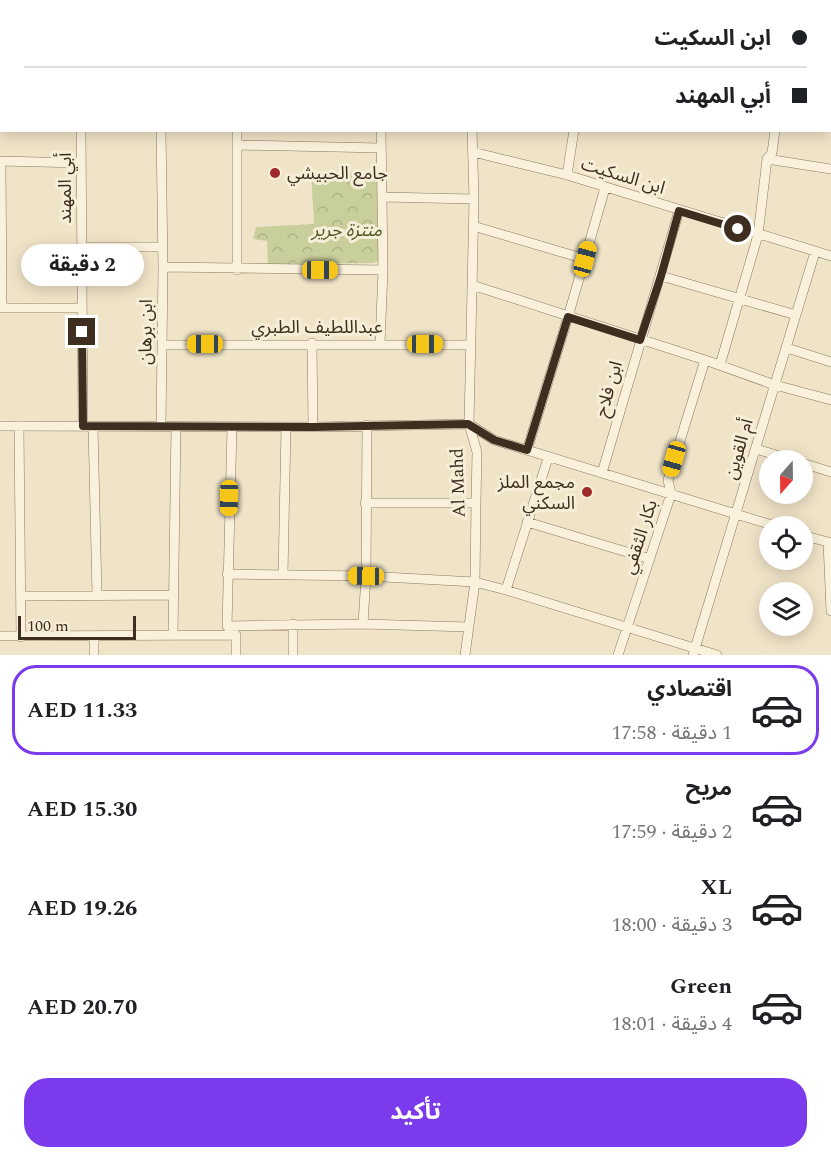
<!DOCTYPE html>
<html lang="ar">
<head>
<meta charset="utf-8">
<style>
  body { margin:0; font-family:Spectral,"Noto Sans Arabic",serif; background:#f6f6f6; color:#202124; direction:rtl; height:100vh; display:flex; flex-direction:column; font-size:22px; white-space:nowrap }
  * { box-sizing:border-box; margin:0 }
  p { font-size:20px; color:#757577 }
  .icon { flex:none; width:33px; height:33px; fill:none; stroke:currentColor; stroke-width:2; stroke-linecap:round; stroke-linejoin:round }
  .map { position:relative; height:655px; overflow:hidden; direction:ltr }
  .sheet { display:flex; flex-direction:column; background:#fff; flex:1 }
  .sheet>* { flex:none }
  .top-card { position:absolute; left:0px; top:0px; width:831px; height:132px; box-shadow:0 3px 15px #0003; direction:rtl; display:grid; align-content:center; height:132px; padding:0 24px; background:#fff }
  .needle { width:39px; rotate:200deg }
  .tools { position:absolute; left:759px; top:450px; display:grid; gap:12px }
  .tools a { display:grid; place-items:center; width:54px; height:54px; border-radius:50%; background:#fff; box-shadow:0 3px 15px #0003; font-size:30px }
  .scale { position:absolute; left:18px; bottom:15px; width:118px; box-sizing:border-box; padding-left:6px; border:3px solid #3d2e20; border-top:0; font-size:16px; line-height:21px; white-space:nowrap; color:#3d2e20; -webkit-text-stroke:4px #f7eed8; paint-order:stroke }
  .end { position:absolute; width:27px; height:27px; margin:-14px; border:8px solid #3d2e20; background:#fff; box-shadow:0 0 0 3px #fff }
  .from { border-radius:50% }
  .bubble { position:absolute; height:42px; border-radius:21px; background:#fff; box-shadow:0 3px 15px #0003; font-size:20px; font-weight:700; line-height:42px; text-align:center; direction:rtl }
  .car { position:absolute; width:18px; height:36px; margin:-18px -9px; border-radius:8px; box-shadow:0 0 4px 2px #0007; background:linear-gradient(#f5c518 24%,#345 0 40%,#f5c518 0 76%,#345 0 86%,#f5c518 0) }
  .top-card b { display:flex; align-items:center; gap:21px; height:57px; font-size:22px }
  .top-card b+b { border-top:2px solid #e0e0e0 }
  .top-card i { width:15px; height:15px; background:#202124 }
  ul { padding:10px 0 0; list-style:none }
  li { display:flex; align-items:center; gap:18px; height:90px; margin:0 12px 9px; padding:0 12px; border:3px solid transparent; border-radius:24px }
  li div { flex:1 }
  li b { display:block; font-size:22px }
  li em { font-style:normal; font-weight:700 }
  li.current { border-color:#7c3aed }
  li>.icon { width:54px; height:54px; stroke-width:1.5 }
  .cta { display:flex; gap:12px; margin-top:auto; padding:12px 24px }
  .cta a { flex:1; height:69px; border-radius:24px; background:#7c3aed; color:#fff; font-size:24px; font-weight:700; line-height:69px; text-align:center }
  .map>svg:first-child { display:block }
  .park { fill:url(#park-crowns) }
  .lines { fill:none; stroke-linecap:round; stroke-linejoin:round }
  .street-casing { stroke:#8d765c; stroke-width:10 }
  .street { stroke:#faf1dc; stroke-width:9 }
  .route { stroke:#3d2e20; stroke-width:8 }
  .poi-dot { fill:#9e2a2b; stroke:#f7eed8; stroke-width:2 }
  .labels { text-anchor:middle; dominant-baseline:central; stroke-width:6; stroke-linejoin:round; paint-order:stroke }
  .poi-label { font-size:18px; fill:#3d2e20; stroke:#f7eed8; text-anchor:start }
  .street-label { font-size:18px; fill:#3d2e20; stroke:#f7eed8 }
  .park-label { font-size:18px; font-style:italic; fill:#4d5a26; stroke:#f7eed8 }
</style>
</head>
<body>
<div class="map">
<svg width="831" height="655" viewBox="0 0 831 655">
  <defs>
    <pattern id="park-crowns" width="20" height="18" patternUnits="userSpaceOnUse" patternTransform="scale(1.5)"><rect width="20" height="18" fill="#c9cf9b"/><path d="M2 6a3 3 0 1 1 6 0M12 15a3 3 0 1 1 6 0" fill="none" stroke="#aeb285"/></pattern>
  </defs>
  <rect width="100%" height="100%" fill="#f0e4c8"/>
  <path class="park" d="M311,172l68,1v88l-6,2 -105,1 -1,-23 -14,-2 3,-12 58,-3z"/>
  <g class="lines">
    <defs>
      <path id="street" d="M21,0v2
        M81,0v2
        M195,0v2
        M379,0v2
        M688,0v2
        M714,0l9,2
        M311,2v-2
        M476,2v-2
        M830,20h1
        M830,72h1
        M0,111h2
        M830,121h1
        M81,130l2,296
        M161,130l2,137 -2,158
        M237,145l144,3
        M473,152l94,23 264,81
        M767,159l64,10
        M0,161l81,2
        M1,161l1,147
        M567,175l7,-45
        M382,197l92,2
        M473,226l112,33
        M82,247h79
        M163,267l220,3
        M237,270v-140
        M661,276l135,39
        M472,285l233,75 70,25 56,15
        M0,308h82
        M312,343l1,84
        M380,344l3,-74 -2,-140
        M163,345h307
        M787,348l44,14
        M720,365l38,-130 9,-76 5,-6 3,-23
        M0,426l313,1 156,-3 25,16 281,86
        M19,426l2,211
        M93,426l4,168
        M232,427l-5,199 9,9v20
        M756,449l37,11
        M527,450l41,-133 37,-129
        M802,463l29,9
        M602,473l77,-262
        M365,503h111
        M527,522l123,37
        M802,535l29,8
        M828,542l3,69
        M227,574l139,2 109,6 31,8 211,65
        M283,575l3,-148
        M506,590l42,-132
        M22,596l151,-1
        M293,624v31
        M363,624l3,-48 1,-151
        M227,626l136,-2 106,3
        M173,635l3,-209
        M0,636l236,-1
        M94,655v-19
        M465,655l10,-73 1,-79 1,-51 -8,-28 5,-225 -2,-69
        M618,655l53,-161 -3,-14 37,-120
        M693,655l122,-403"/>
    </defs>
    <use href="#street" class="street-casing"/>
    <use href="#street" class="street"/>
  </g>
  <g class="lines">
    <path class="route" d="M82,332l1,94 230,1 155,-3 26,16 33,10 41,-133 72,23 21,-64 18,-65 59,18"/>
  </g>
  <g class="poi-dot">
    <circle cx="275" cy="173" r="6"/>
    <circle cx="587" cy="492" r="6"/>
  </g>
  <g class="labels">
    <g class="poi-label">
      <text x="287" y="173">جامع الحبيشي</text>
      <text x="575" y="482" text-anchor="end">مجمع الملز<tspan x="575" dy="21">السكني</tspan></text>
    </g>
    <g class="street-label">
      <text transform="translate(623 176) rotate(17)">ابن السكيت</text>
      <text transform="translate(65 188) rotate(-90)">أبي المهند</text>
      <text x="317" y="327">عبداللطيف الطبري</text>
      <text transform="translate(146 332) rotate(-89)">ابن برهان</text>
      <text transform="translate(609 389) rotate(-74)">ابن فلاح</text>
      <text transform="translate(739 449) rotate(-74)">أم القوين</text>
      <text transform="translate(458 483) rotate(-92)">Al Mahd</text>
      <text transform="translate(640 537) rotate(-72)">بكار الثقفي</text>
    </g>
    <g class="park-label">
      <text x="347" y="230">منتزة جرير</text>
    </g>
  </g>
</svg>
<div class="tools">
<a><svg class="needle" viewBox="-14 -14 28 28"><path d="M0-13l5 13h-10z" fill="#e53935"/><path d="M0 13l5-13h-10z" fill="#757577"/></svg></a>
<a><svg class="icon" aria-label="locate" viewBox="0 0 24 24"><circle cx="12" cy="12" r="6"/><path d="M12 2v4M12 18v4M2 12h4M18 12h4"/></svg></a>
<a><svg class="icon" aria-label="layers" viewBox="0 0 24 24"><path d="M12 4l9 5-9 5-9-5zM3 14l9 5 9-5"/></svg></a>
</div>
<div class="scale">100 m</div>
<i class="end from" style="left:738px;top:229px"></i>
<i class="end" style="left:82px;top:332px"></i>
<div class="bubble" style="left:21px;top:244px;width:123px">2 دقيقة</div>
<i class="car" style="left:585px;top:259px;rotate:15deg"></i>
<i class="car" style="left:320px;top:270px;rotate:90deg"></i>
<i class="car" style="left:205px;top:344px;rotate:270deg"></i>
<i class="car" style="left:425px;top:344px;rotate:90deg"></i>
<i class="car" style="left:674px;top:459px;rotate:196deg"></i>
<i class="car" style="left:229px;top:498px;rotate:181deg"></i>
<i class="car" style="left:366px;top:576px;rotate:271deg"></i>
<div class="top-card">
<b><i class="from"></i>ابن السكيت</b>
<b><i></i>أبي المهند</b>
</div>
</div>
<section class="sheet">
<ul>
<li class="current"><svg class="icon" aria-label="car" viewBox="0 0 24 24"><path d="M5 17H2v-5l4-1 3-4h7l3 4 3 1v5h-3M9 17h6M6 11h13"/><circle cx="7" cy="17" r="2"/><circle cx="17" cy="17" r="2"/></svg><div><b>اقتصادي</b><p>1 دقيقة · 17:58</p></div><em>AED 11.33</em></li>
<li><svg class="icon" aria-label="car" viewBox="0 0 24 24"><path d="M5 17H2v-5l4-1 3-4h7l3 4 3 1v5h-3M9 17h6M6 11h13"/><circle cx="7" cy="17" r="2"/><circle cx="17" cy="17" r="2"/></svg><div><b>مريح</b><p>2 دقيقة · 17:59</p></div><em>AED 15.30</em></li>
<li><svg class="icon" aria-label="car" viewBox="0 0 24 24"><path d="M5 17H2v-5l4-1 3-4h7l3 4 3 1v5h-3M9 17h6M6 11h13"/><circle cx="7" cy="17" r="2"/><circle cx="17" cy="17" r="2"/></svg><div><b>XL</b><p>3 دقيقة · 18:00</p></div><em>AED 19.26</em></li>
<li><svg class="icon" aria-label="car" viewBox="0 0 24 24"><path d="M5 17H2v-5l4-1 3-4h7l3 4 3 1v5h-3M9 17h6M6 11h13"/><circle cx="7" cy="17" r="2"/><circle cx="17" cy="17" r="2"/></svg><div><b>Green</b><p>4 دقيقة · 18:01</p></div><em>AED 20.70</em></li>
</ul>
<div class="cta"><a>تأكيد</a></div>
</section>
</body>
</html>
